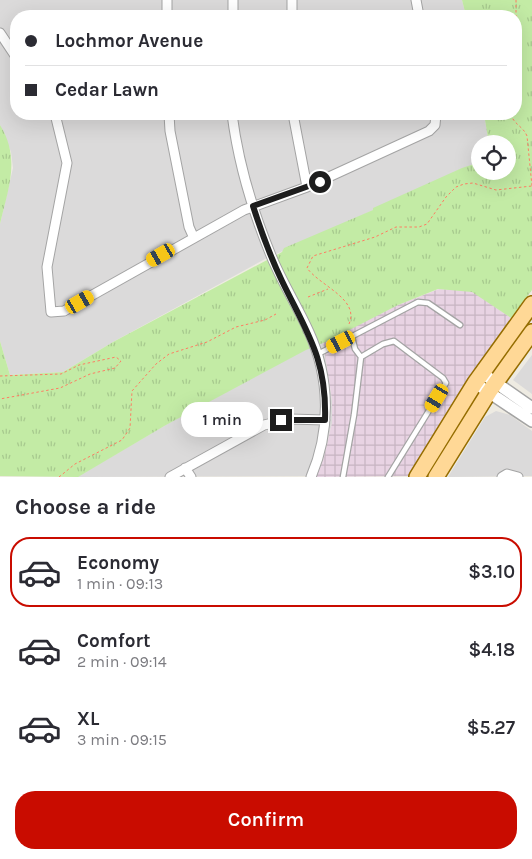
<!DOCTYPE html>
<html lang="en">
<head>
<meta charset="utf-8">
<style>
  body { margin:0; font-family:Karla,sans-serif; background:#f7f7f7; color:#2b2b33; height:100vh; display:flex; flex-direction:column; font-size:19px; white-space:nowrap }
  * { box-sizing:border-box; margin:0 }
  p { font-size:16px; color:#7c7c81 }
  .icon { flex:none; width:28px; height:28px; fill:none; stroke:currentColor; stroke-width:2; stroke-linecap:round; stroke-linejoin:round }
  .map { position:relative; height:477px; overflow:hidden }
  .side { display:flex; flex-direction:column; background:#fff; flex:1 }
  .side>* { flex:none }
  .hud { position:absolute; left:10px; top:10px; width:512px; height:110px; border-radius:20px; box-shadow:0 5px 20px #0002; display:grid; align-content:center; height:110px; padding:0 15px; background:#fff }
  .fabs { position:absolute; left:471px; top:135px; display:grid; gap:10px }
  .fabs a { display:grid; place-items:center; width:45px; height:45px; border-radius:50%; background:#fff; box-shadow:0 5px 20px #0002; font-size:25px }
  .end { position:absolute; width:22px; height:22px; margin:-11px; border:6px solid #1d1d1d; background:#fff; box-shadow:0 0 0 2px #fff }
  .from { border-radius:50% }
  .bubble { position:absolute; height:35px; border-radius:18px; background:#fff; box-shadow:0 5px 20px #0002; font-size:16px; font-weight:600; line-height:35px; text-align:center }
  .car { position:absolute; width:15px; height:30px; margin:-15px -8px; border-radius:6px; box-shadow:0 0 4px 1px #0007; background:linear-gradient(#f5c518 24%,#345 0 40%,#f5c518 0 76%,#345 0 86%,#f5c518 0) }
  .hud b { display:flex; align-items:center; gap:18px; height:48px; font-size:19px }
  .hud b+b { border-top:1px solid #e1e1e2 }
  .hud i { width:12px; height:12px; background:#2b2b33 }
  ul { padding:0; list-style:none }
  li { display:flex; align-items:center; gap:15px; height:70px; margin:0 10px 8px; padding:0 5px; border:2px solid transparent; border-radius:20px }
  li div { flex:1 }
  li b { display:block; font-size:19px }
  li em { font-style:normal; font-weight:600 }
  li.active { border-color:#c90c00 }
  li>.icon { width:45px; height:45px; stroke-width:1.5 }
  h2 { padding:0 15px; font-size:22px; line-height:60px }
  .action { display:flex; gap:10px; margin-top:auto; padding:10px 15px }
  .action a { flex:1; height:58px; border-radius:20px; background:#c90c00; color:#fff; font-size:20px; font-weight:600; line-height:58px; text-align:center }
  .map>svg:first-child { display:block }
  .residential { fill:#dbdada }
  .industrial { fill:url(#industrial-grid) }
  .grass { fill:url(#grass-tufts) }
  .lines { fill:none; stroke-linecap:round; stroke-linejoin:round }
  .service-casing { stroke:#a4a4a4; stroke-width:7 }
  .minor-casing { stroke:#a4a4a4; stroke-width:11 }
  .tertiary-casing { stroke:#a4a4a4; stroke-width:14 }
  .primary-casing { stroke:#956d00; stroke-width:18 }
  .path { stroke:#ff7c62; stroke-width:1; stroke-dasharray:2.5 2.5; stroke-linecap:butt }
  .service { stroke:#fff; stroke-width:4.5 }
  .minor { stroke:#fff; stroke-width:9 }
  .tertiary { stroke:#fff; stroke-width:11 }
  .primary { stroke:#ffd896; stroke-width:15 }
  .route { stroke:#1d1d1d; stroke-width:6 }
</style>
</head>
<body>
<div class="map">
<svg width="532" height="477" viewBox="0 0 532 477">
  <defs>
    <pattern id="industrial-grid" width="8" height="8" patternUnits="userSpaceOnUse" patternTransform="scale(1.25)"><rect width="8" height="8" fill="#e8d3e3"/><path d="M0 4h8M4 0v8" fill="none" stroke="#c7b5c2"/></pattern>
    <pattern id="grass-tufts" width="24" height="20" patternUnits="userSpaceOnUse" patternTransform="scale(1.25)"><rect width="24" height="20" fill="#c3eba5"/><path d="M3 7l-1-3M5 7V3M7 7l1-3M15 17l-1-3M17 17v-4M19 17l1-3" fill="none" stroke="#a7c98e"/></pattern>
  </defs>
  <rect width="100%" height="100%" fill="#eeebe2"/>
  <path class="residential" d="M0,0h462l4,16h-450v98h468l5,30h-9v18l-215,97 -152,83 -50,30 -53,3 -10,-34v-117l13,-56 -2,-16 -11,-27z
    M323,342l9,59v22l-8,34 -8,19 -239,1 99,-58 132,-71z
    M532,355v39l-19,-14z
    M496,411l14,4 22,16v45l-84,1 37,-60z"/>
  <path class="industrial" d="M439,289l33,2 39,27 -102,158 -93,1 8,-20 8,-34v-23l-9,-58 75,-37z"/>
  <path class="grass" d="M462,0h70v290l-21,28 -39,-26 -34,-3 -40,16 -70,36 -22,9 -140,75 -88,52 -78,-1v-135l10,34 53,-3 50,-30 169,-90 2,-4 89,-38v-2l89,-40 18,-6v9h28v-27h-19l-5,-30h32v-98h-50z
    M0,125c21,34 8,64 0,99z"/>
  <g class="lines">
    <defs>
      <path id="service" d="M318,354l100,-52 10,1 32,22
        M361,357l22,-13 11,-3 49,37 3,5 -58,94
        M343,477l11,-62 7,-58 -6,-8 -3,-12"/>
      <path id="minor" d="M167,0v16
        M292,0v16
        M416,0l3,16
        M233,16v-16
        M0,33l16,24
        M55,114l12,49 -20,104 4,45 13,-1 180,-101 63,-23 122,-56 6,-6 1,-11
        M169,114l1,17 19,96 4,9
        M232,114c6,47 20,95 38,139 11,28 27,52 39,79 21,46 22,98 2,145
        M293,114l14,73
        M185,468l6,9
        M170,477l94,-52 26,-6 35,1
        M502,477l5,-3 11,3"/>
      <path id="tertiary" d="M482,373l50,35
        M475,383l57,38"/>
      <path id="primary" d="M417,477l58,-94 57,-79
        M436,477l53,-85 43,-60"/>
    </defs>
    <use href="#service" class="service-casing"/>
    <use href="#minor" class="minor-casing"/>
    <use href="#tertiary" class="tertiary-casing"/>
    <use href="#primary" class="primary-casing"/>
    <path class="path" d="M516,0v41
      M511,114c2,10 12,12 16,22l5,50
      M308,297l20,-8
      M349,324c11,-25 -29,-38 -42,-56l6,-12 62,-19 21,-10h23l8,-3 19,-27 10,-10 8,-3 9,-1 23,7 36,-4
      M0,376l61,-2 18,-9 37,-8 5,4 -6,7 -25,6 -30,14 -60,11
      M59,477l16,-13 47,-24 8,-12 2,-37 24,-27 13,-10 38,-12 29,-15 29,-7 11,-6"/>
    <use href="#service" class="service"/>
    <use href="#minor" class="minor"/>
    <use href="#tertiary" class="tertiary"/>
    <use href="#primary" class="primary"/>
  </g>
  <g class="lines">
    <path class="route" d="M281,420h44c2,-61 -18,-87 -43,-139 -12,-25 -21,-50 -29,-75l67,-24"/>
  </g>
</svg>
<div class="fabs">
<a><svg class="icon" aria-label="locate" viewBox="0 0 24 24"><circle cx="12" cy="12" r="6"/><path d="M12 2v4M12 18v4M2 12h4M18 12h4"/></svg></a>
</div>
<i class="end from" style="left:320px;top:182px"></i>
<i class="end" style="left:281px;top:420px"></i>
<div class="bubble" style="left:181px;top:402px;width:82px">1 min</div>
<i class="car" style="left:161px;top:255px;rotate:240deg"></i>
<i class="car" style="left:80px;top:302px;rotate:60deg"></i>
<i class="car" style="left:341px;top:342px;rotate:243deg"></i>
<i class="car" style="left:437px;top:398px;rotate:211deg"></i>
<div class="hud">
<b><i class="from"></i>Lochmor Avenue</b>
<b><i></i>Cedar Lawn</b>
</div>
</div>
<section class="side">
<h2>Choose a ride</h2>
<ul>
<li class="active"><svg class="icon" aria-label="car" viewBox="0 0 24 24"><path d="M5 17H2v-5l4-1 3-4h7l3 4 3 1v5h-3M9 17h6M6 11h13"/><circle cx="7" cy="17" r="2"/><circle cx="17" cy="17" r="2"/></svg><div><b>Economy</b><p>1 min · 09:13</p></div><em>$3.10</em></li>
<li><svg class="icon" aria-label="car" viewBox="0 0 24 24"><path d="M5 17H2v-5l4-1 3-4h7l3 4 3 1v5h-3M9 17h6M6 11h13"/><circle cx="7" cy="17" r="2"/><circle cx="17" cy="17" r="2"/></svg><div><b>Comfort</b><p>2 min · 09:14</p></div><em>$4.18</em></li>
<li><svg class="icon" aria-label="car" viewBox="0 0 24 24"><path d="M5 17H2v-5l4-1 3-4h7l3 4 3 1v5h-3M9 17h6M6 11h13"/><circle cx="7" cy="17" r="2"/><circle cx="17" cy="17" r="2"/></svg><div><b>XL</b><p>3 min · 09:15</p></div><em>$5.27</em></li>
</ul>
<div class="action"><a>Confirm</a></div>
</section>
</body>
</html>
